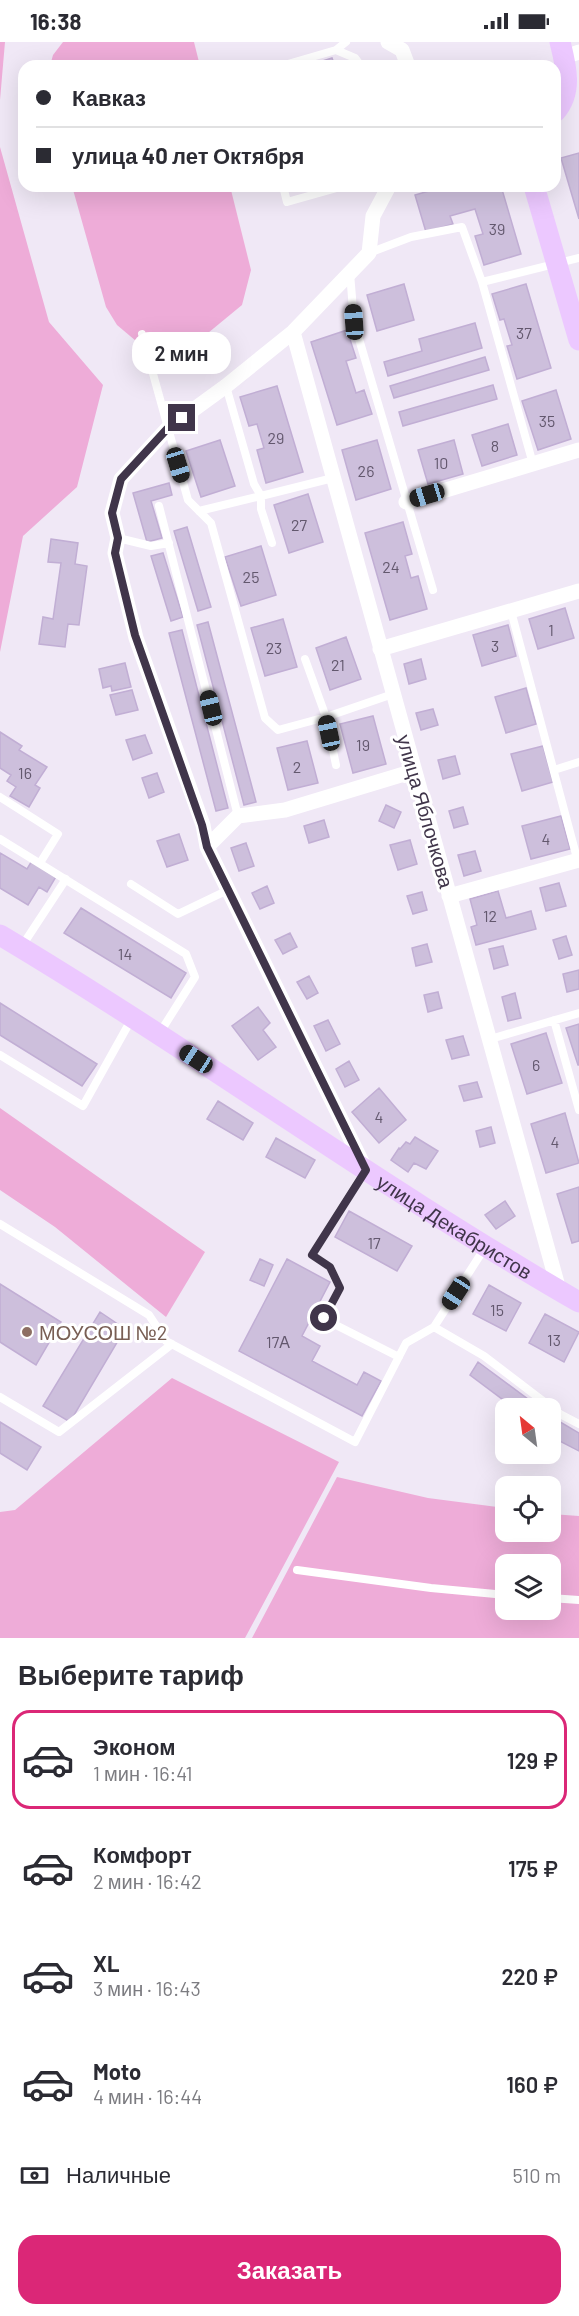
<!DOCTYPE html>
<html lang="ru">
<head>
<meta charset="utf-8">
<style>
  body { margin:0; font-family:Barlow,sans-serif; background:#f2f2f3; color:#2b2b33; height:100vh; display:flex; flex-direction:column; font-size:22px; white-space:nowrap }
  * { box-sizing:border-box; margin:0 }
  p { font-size:20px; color:#7c7c81 }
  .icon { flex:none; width:33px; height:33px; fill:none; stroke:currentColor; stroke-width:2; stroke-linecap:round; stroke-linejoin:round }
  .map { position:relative; height:1596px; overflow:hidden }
  .drawer { display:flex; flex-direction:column; background:#fff; flex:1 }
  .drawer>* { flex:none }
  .top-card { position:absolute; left:18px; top:18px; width:543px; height:132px; border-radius:18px; box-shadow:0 6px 24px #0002; display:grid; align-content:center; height:132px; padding:0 18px; background:#fff }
  .needle { width:39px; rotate:331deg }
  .tools { position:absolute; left:495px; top:1356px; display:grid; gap:12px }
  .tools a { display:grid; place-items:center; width:66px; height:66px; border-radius:12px; background:#fff; box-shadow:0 6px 24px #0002; font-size:30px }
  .end { position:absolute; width:27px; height:27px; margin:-14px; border:8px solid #40354a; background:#fff; box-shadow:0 0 0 3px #fff }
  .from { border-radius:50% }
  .bubble { position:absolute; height:42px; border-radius:18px; background:#fff; box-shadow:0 6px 24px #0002; font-size:20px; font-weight:600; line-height:42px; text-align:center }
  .car { position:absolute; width:18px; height:36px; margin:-18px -9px; border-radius:8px; box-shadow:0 0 4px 2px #0007; background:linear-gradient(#222 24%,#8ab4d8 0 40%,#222 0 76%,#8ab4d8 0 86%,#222 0) }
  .top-card b { display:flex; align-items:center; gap:21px; height:57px; font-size:22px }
  .top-card b+b { border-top:2px solid #e1e1e2 }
  .top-card i { width:15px; height:15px; background:#2b2b33 }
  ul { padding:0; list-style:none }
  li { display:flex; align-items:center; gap:18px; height:99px; margin:0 12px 9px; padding:0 6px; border:3px solid transparent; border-radius:18px }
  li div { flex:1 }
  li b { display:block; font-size:22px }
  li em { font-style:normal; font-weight:600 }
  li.on { border-color:#db2777 }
  li>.icon { width:54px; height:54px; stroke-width:1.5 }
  h2 { padding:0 18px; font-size:27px; line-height:72px }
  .pay { display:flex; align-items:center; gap:15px; height:66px; padding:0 18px; font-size:22px }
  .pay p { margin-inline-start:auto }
  .action { display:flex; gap:12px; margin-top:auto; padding:12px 18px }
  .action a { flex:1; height:69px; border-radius:18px; background:#db2777; color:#fff; font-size:24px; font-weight:600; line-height:69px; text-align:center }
  .status { display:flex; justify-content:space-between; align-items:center; height:42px; padding:0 30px; background:#fff; direction:ltr }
  .status svg { height:16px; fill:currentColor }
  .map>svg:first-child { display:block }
  .green { fill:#eeacd8; fill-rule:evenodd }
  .building { fill:#cdbfdc; stroke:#c1aed4; stroke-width:1.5 }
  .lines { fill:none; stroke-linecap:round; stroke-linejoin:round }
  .lane { stroke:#fff; stroke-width:8 }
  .street { stroke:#fff; stroke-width:15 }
  .secondary { stroke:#ecc8ff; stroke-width:21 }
  .route { stroke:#40354a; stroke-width:8 }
  .education-dot { fill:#8d6e63; stroke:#fff; stroke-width:2 }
  .labels { text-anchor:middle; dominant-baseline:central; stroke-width:6; stroke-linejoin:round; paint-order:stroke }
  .number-label { font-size:16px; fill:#63586e }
  .street-label { font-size:20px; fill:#40354a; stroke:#fff }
  .education-label { font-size:20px; fill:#785e54; stroke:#fff; text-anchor:start }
</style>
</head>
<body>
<div class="status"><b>16:38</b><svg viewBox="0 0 49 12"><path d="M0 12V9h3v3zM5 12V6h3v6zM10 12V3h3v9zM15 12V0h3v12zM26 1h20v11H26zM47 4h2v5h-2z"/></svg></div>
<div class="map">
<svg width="579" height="1596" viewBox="0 0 579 1596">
  <rect width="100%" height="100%" fill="#f0e8f6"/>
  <path class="green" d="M0,0h5l-5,58z
    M63,0h131l6,24h-150l3,-11z
    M0,105l49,175 54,63 -26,102 -54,49 -23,116z
    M72,144h158l21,84 -9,35 -34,28 -38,14 -34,-6 -19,-16 -11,-18z
    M0,1066l205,144 -39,65 -111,-90 -55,-37z
    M172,1336l167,84 -94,176h-245v-126l15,-2z
    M337,1435l91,21 77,10 1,24h44l1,-18 28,2v122h-327zM506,1522h44v46h-44z"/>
  <path class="building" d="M332,16l3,8h-28z
    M579,111v66l-18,-61z
    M446,144h55l20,68 -37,11 -9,-29 8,-2 -8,-25 -25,7 3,8 -27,8 -11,-37z
    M404,242l10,36 -37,11 -10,-36z
    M526,242l25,84 -34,11 -10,-33 5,-1 -8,-26 -4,1 -8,-26z
    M475,281l7,25 -94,28 -4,-14 38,-11 -3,-12z
    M347,288l9,28 -10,3 10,32 8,-3 8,24 -35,11 -26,-83z
    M485,315l4,13 -95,28 -4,-12z
    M493,343l4,14 -94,27 -4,-14z
    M277,344l26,86 -37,11 -9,-33 7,-2 -7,-24 -8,2 -9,-29z
    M556,348l15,49 -33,11 -16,-49z
    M508,382l9,31 -35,11 -10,-31z
    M220,398l15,46 -34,11 -15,-46z
    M377,398l14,49 -35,11 -14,-50z
    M454,398l9,34 -35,10 -10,-34z
    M169,441l3,12 -21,6 11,37 -15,4 -14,-49z
    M308,452l15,48 -34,11 -15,-48z
    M403,480l9,32 -7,2 6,22 7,-2 9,33 -37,11 -25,-87z
    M187,485l24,80 -13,4 -24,-80z
    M51,497l27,4 -3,21 12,2 -8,59 -11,-1 -3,23 -26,-3 4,-27 10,2 8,-56 -13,-1z
    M261,504l15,49 -35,11 -16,-49z
    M163,511l20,64 -12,4 -20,-65z
    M565,566l9,30 -36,11 -9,-30z
    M283,577l14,48 -32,9 -14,-48z
    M208,580l48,180 -12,3 -47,-180z
    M508,583l8,31 -34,10 -9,-31z
    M182,588l46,178 -12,3 -47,-178z
    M346,595l15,42 -31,11 -14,-42z
    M421,617l5,20 -17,5 -5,-20z
    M125,621l6,24 -19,4 -1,-5 -8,2 -4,-19z
    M526,646l10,36 -30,9 -11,-36z
    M132,648l6,20 -22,5 -6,-20z
    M433,667l5,16 -17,5 -5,-17z
    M373,674l13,48 -33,9 -13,-49z
    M0,690l22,14 -3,4 28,17 -12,18 5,3 -11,19 -19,-11 6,-9 -9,-6 4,-6 -11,-7z
    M145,693l7,18 -19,7 -7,-20z
    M307,699l11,42 -30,7 -11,-42z
    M543,704l10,36 -31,9 -11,-37z
    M455,714l5,18 -17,5 -5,-19z
    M157,731l7,19 -15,6 -7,-20z
    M386,763l15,7 -7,16 -15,-7z
    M463,765l5,17 -14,4 -5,-17z
    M561,774l9,33 -39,10 -9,-33z
    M324,778l5,17 -20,6 -5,-17z
    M179,792l9,26 -21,7 -10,-26z
    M410,798l7,24 -19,6 -8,-25z
    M246,801l8,23 -15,5 -8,-23z
    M475,809l6,20 -17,5 -6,-21z
    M0,811l27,16 6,-10 24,16 -10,17 -8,-5 -11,18 -28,-17z
    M559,841l7,23 -20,5 -6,-23z
    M267,844l7,17 -14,6 -8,-16z
    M498,849l8,27 25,-7 5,18 -60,16 -5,-18 6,-2 -7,-26z
    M422,850l5,18 -14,4 -6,-18z
    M81,866l105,65 -15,25 -107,-65z
    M290,891l7,14 -14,7 -8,-14z
    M566,894l6,19 -13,4 -6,-19z
    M427,902l5,18 -16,4 -4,-18z
    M503,904l5,19 -14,4 -5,-20z
    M579,928v19l-12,3 -4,-18z
    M309,934l9,17 -11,6 -10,-17z
    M438,950l4,16 -14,4 -4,-17z
    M515,951l6,25 -13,3 -6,-24z
    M0,961l97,61 -15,22 -82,-51z
    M258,965l12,16 -7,7 13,17 -18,13 -26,-34z
    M328,978l12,24 -14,7 -12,-25z
    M579,982v41h-1l-12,-37z
    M546,991l16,50 -35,11 -16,-50z
    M463,994l6,19 -17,4 -6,-19z
    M349,1019l10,19 -14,7 -9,-18z
    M477,1040l5,15 -18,4 -5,-15z
    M379,1046l27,32 -27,23 -27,-31z
    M218,1059l35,22 -10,17 -36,-21z
    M565,1071l14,50 -33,10 -15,-49z
    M491,1085l4,16 -15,4 -4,-16z
    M415,1095l23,14 -12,18 -12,-6 -6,9 -17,-12 8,-12 1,1 6,-7 4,2z
    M276,1096l39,22 -10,18 -39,-21z
    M579,1145v54l-7,2 -15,-49z
    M505,1159l10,15 -19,13 -11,-14z
    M349,1169l63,35 -15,25 -62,-34z
    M260,1217l13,6 -9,21 -14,-6z
    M287,1217l43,23 -28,54 18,10 -8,15 45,24 7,-13 17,9 -19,35 -123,-65z
    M0,1242l61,38 -25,43 -36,-23z
    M489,1243l32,18 -15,28 -33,-17z
    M100,1270l25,17 -55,93 -27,-16z
    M545,1272l34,18 -15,30 -35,-19z
    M478,1320l62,46h-26l-44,-33z
    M550,1374l29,17v18l-29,-15z
    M0,1380l41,25 -14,23 -27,-17z"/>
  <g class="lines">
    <path class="lane" d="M336,8l19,8 6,8
      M281,24l55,-16 10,-8
      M283,144l4,16 57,-16
      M369,211l42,-16 51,-10 20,55 97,-24
      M350,231l4,49 79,268
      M482,240l51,182
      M142,292l46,166 23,23 54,195 13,12 48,-13 67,-23
      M226,344l28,98 7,12 72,-18
      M159,464l79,310
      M199,469l62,-15v13l11,34
      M118,496l33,8 18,-3
      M511,569l67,251
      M305,617l21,58 10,48
      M554,728l25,-8
      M0,755l58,37 -18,29
      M0,797l186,115 9,23 -36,57
      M131,842l47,30 50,-24
      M22,904l44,-67
      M554,978l25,90
      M487,998l92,-27
      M0,1013l83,51 48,-86
      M365,1129l-53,84 18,12 10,21 -16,31 75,38
      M0,1182l149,91 17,26 189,101 51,-99 28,-16 52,-81
      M434,1285l50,29 76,58 19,10
      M0,1355l59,35 113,-88
      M297,1528l134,18 75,7
      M550,1556l29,2"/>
    <path class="street" d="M388,0l14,8 6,16
      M564,15l15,-5
      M293,290c88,319 175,639 266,958
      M406,460l173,-52
      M380,607l199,-58
      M207,805l31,-31 47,-6 129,-39
      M449,854l130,-36
      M366,1128l-159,-323 -4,-22 -67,-187 -21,-85 3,-15 -6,-25 9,-34 46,-50 59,-43 67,-54 76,-79 4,-37 16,-30"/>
    <g class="secondary">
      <path d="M555,70c18,-20 11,-46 5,-70"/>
      <path d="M534,144l45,154"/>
      <path id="s1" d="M0,893c196,117 381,253 579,367"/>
    </g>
  </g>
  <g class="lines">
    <path class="route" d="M182,376l-15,11 -46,50 -9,34 6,25 -3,15 20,82 67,190 5,22 159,323 -54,85 18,12 10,21 -16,30"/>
  </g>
  <circle class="education-dot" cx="27" cy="1290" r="6"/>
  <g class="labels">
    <g class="number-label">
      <text x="497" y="186">39</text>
      <text x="524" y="290">37</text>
      <text x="547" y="378">35</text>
      <text x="276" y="395">29</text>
      <text x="495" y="403">8</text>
      <text x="441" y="420">10</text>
      <text x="366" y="428">26</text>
      <text x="299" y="482">27</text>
      <text x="391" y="524">24</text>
      <text x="251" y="534">25</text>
      <text x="551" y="587">1</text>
      <text x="495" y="603">3</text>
      <text x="274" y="605">23</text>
      <text x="338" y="622">21</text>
      <text x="363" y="702">19</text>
      <text x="297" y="724">2</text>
      <text x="25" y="730">16</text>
      <text x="546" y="796">4</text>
      <text x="490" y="873">12</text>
      <text x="125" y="911">14</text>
      <text x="536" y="1022">6</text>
      <text x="379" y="1074">4</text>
      <text x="555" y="1099">4</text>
      <text x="374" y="1200">17</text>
      <text x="497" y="1267">15</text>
      <text x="554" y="1297">13</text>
      <text x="278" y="1299">17А</text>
    </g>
    <g class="street-label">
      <text transform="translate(426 769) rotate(74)">улица Яблочкова</text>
      <text stroke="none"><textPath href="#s1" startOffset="540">улица Декабристов</textPath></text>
    </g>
    <g class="education-label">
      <text x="39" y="1290">МОУСОШ №2</text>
    </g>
  </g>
</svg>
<div class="tools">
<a><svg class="needle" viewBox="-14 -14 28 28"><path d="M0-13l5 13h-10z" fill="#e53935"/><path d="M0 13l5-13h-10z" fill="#7c7c81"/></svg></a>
<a><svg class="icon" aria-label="locate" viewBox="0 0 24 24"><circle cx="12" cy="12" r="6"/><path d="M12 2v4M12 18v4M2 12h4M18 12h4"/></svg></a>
<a><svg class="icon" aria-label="layers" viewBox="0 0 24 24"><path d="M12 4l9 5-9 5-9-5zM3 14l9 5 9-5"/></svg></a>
</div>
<i class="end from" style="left:324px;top:1276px"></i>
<i class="end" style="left:182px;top:376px"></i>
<div class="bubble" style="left:132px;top:290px;width:99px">2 мин</div>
<i class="car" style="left:354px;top:280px;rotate:356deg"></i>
<i class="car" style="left:178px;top:423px;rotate:163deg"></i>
<i class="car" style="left:427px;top:453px;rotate:253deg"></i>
<i class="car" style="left:211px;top:666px;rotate:346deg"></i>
<i class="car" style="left:329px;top:691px;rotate:348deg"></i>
<i class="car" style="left:196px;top:1017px;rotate:303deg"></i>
<i class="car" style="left:456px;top:1251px;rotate:213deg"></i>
<div class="top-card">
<b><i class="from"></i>Кавказ</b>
<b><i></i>улица 40 лет Октября</b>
</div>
</div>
<section class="drawer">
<h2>Выберите тариф</h2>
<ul>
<li class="on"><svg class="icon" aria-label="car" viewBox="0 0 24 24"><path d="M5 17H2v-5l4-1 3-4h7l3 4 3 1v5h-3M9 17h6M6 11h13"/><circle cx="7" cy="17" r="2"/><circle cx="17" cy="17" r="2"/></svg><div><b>Эконом</b><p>1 мин · 16:41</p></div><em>129 ₽</em></li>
<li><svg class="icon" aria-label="car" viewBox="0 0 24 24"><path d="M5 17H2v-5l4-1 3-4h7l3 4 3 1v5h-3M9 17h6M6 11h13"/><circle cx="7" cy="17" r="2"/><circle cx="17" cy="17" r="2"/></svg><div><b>Комфорт</b><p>2 мин · 16:42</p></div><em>175 ₽</em></li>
<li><svg class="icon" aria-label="car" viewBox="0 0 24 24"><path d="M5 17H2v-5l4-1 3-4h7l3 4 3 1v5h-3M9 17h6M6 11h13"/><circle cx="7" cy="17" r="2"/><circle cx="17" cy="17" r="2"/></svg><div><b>XL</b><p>3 мин · 16:43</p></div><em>220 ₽</em></li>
<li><svg class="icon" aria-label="car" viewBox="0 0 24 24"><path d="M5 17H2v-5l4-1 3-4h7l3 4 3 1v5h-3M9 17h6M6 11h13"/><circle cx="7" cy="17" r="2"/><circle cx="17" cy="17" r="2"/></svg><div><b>Moto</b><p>4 мин · 16:44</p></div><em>160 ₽</em></li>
</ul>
<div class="pay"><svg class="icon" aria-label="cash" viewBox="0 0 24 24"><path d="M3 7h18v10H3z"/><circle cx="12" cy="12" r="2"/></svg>Наличные<p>510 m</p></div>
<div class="action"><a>Заказать</a></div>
</section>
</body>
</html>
